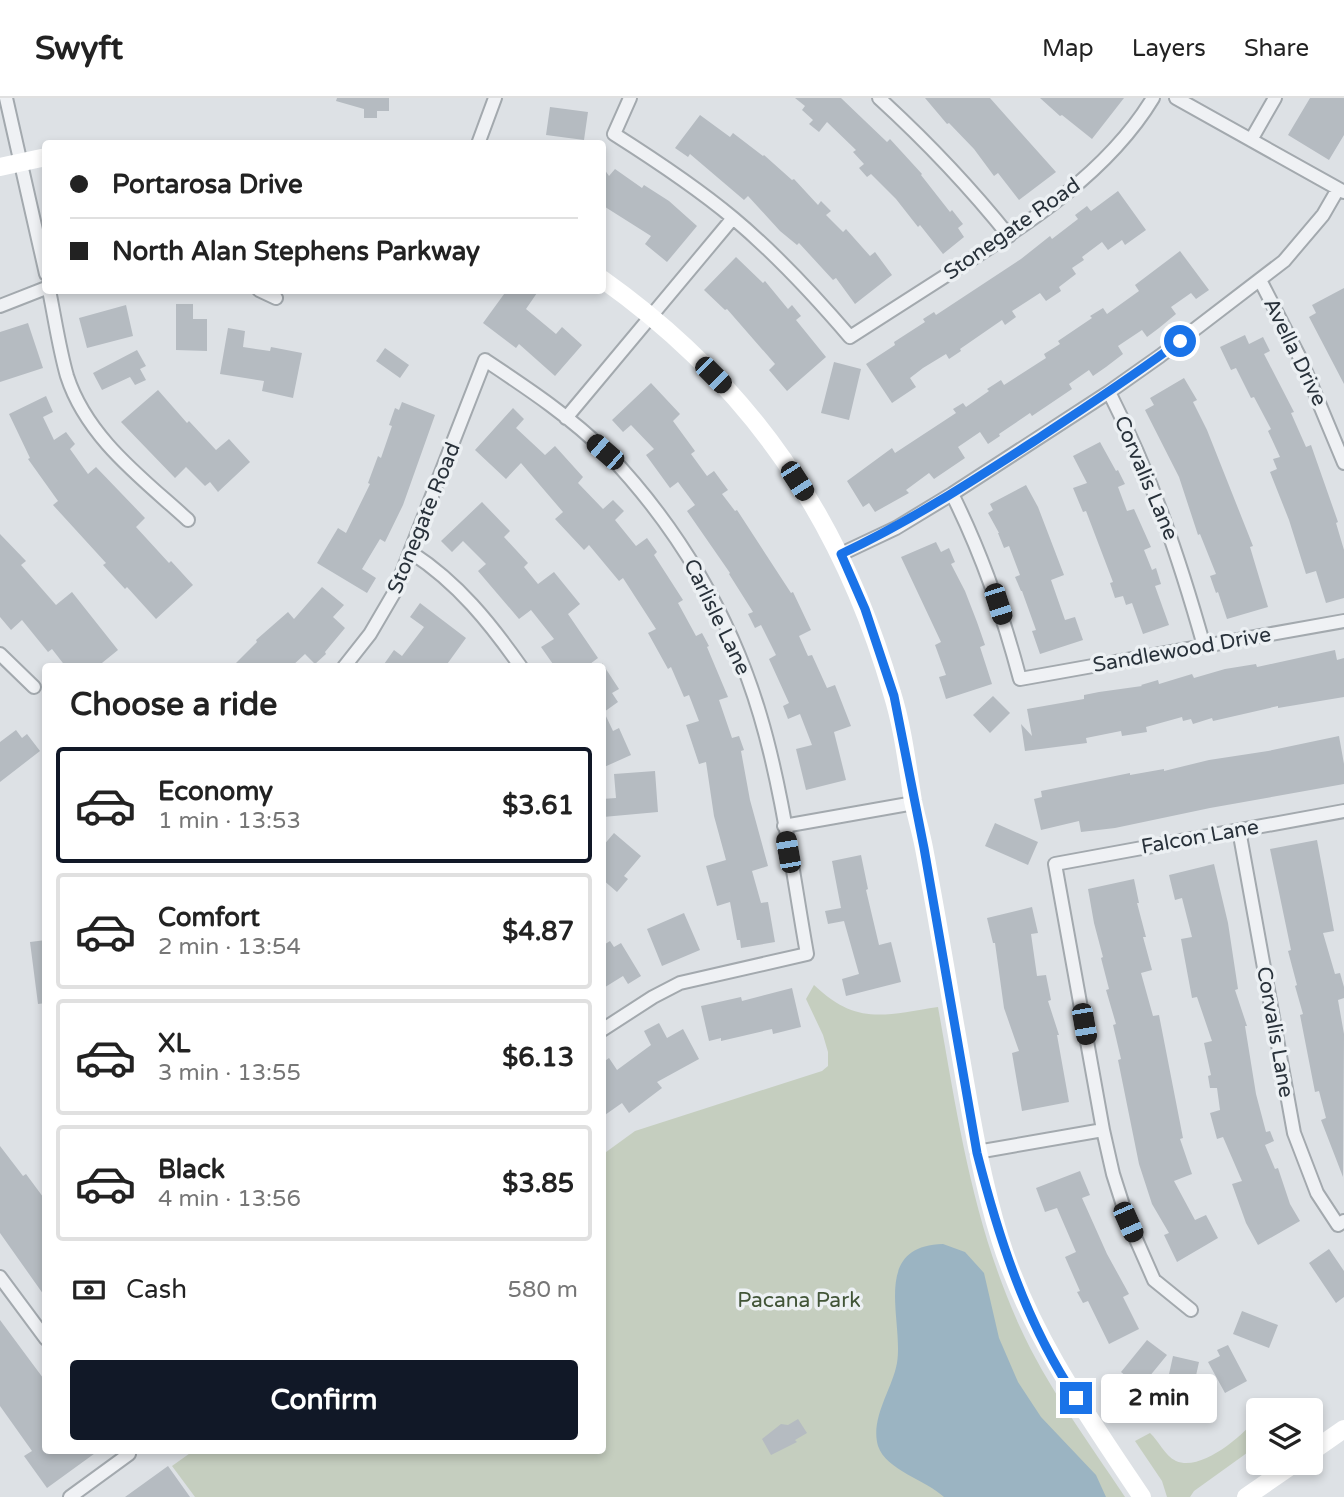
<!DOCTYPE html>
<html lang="en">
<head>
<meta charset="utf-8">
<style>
  body { margin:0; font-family:"Varela Round",sans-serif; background:#f6f6f6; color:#222; height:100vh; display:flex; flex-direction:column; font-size:26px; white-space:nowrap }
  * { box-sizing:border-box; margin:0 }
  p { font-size:23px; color:#767676 }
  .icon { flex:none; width:38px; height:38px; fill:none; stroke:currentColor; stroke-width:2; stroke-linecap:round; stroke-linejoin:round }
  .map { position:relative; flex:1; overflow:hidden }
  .details { position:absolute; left:42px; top:565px; width:564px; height:791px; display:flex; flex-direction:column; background:#fff; border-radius:7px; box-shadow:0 4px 10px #0003 }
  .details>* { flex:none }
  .guide { position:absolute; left:42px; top:42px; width:564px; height:154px; border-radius:7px; box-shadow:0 4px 10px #0003; display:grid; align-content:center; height:154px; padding:0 28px; background:#fff }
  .controls { position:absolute; left:1246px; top:1300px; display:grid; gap:14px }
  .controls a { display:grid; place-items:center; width:77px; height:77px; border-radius:7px; background:#fff; box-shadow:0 4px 10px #0003; font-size:35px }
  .end { position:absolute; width:32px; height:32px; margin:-16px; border:9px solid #1a73e8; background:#fff; box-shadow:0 0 0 4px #fff }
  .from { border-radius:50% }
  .bubble { position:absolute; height:49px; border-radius:7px; background:#fff; box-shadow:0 4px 10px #0003; font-size:23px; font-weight:700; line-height:49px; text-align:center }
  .car { position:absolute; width:21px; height:42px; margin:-21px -10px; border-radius:9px; box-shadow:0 0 5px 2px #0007; background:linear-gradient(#222 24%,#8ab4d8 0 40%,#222 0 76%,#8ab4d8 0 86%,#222 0) }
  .guide b { display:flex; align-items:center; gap:24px; height:66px; font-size:26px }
  .guide b+b { border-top:2px solid #e0e0e0 }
  .guide i { width:18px; height:18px; background:#222 }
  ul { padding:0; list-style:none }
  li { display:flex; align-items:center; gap:21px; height:116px; margin:0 14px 10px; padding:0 14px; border:4px solid #e0e0e0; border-radius:7px }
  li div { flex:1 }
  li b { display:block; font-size:26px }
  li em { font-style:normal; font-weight:700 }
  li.selected { border-color:#111827 }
  li>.icon { width:63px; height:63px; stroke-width:1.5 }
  h2 { padding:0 28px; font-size:32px; line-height:84px }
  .pay { display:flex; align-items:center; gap:18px; height:77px; padding:0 28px; font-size:26px }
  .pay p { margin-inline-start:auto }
  .primary-button { display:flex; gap:14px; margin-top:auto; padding:14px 28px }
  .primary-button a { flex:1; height:80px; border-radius:7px; background:#111827; color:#fff; font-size:28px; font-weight:700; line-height:80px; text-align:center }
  header { display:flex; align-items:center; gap:42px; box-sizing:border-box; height:98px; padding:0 35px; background:#fff; border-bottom:2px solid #e0e0e0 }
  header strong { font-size:33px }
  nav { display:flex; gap:38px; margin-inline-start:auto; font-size:24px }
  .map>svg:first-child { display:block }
  .green { fill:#c5cebf }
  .water { fill:#9bb4c2 }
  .building { fill:#b5bbc1 }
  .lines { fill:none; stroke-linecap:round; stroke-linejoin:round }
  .street-casing { stroke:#a3a9ae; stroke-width:16 }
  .street { stroke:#eff1f4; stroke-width:12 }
  .secondary { stroke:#fff; stroke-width:18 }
  .route { stroke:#1a73e8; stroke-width:9 }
  .labels { text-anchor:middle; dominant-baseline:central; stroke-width:7; stroke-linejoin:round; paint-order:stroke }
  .street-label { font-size:21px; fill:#28313a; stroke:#ecf0f3 }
  .park-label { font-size:21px; fill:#415437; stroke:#ecf0f3 }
</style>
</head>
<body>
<header>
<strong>Swyft</strong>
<nav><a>Map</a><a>Layers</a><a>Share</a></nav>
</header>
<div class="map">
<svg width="1344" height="1399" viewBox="0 0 1344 1399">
  <rect width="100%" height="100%" fill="#dde1e5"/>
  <path class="green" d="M814,887c43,41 70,30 124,22 20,112 34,213 81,318 28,62 69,116 106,172h-930l-23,-31 21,-15h409v-296l33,-24 187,-60 6,-5v-14l-5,-17 -17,-36z
    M1258,1319v28l-64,46 -4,6h-23l-5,-16 -27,-40 15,-8c9,8 14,22 26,28 26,11 67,-26 82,-44z"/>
  <path class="water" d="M943,1146l22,8 19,21 15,65 19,44 23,35 55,58 10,22h-162c-18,-17 -58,-27 -66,-51 -8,-28 14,-56 19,-83 7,-43 -27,-117 46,-119z"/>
  <path class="building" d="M337,0h52v13h-12v7h-13v-9l-28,-8z
    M795,0h46l46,44 3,-3 32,35 -1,1 29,37 2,-2 11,14 -5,4 6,9 -21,17 -23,-29 -2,2 -22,-28 -25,-25 -4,3 -8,-9 5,-4 -11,-12 3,-2 -29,-28 -8,10 -10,-8 4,-4 -11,-10 3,-4z
    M925,0h65l66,74 -37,28 -21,-27 -4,3 -20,-27 -25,-26 -2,1z
    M1040,0h84l-32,41 -30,-24 -2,1z
    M1310,0h34v37l-15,25 -41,-25z
    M550,9l38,5 -4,28 -38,-5z
    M700,17l30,22 3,-4 30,23 1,-1 28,25 2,-1 24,26 3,-4 10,10 -5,4 17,17 3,-3 24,27 5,-4 17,23 -37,29 -19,-26 -3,2 -34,-37 -2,2 -17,-14 -32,-35 -4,4 -54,-46 -2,3 -13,-9z
    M602,68l7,10 6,-7 27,19 2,-3 25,16 28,25 -30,36 -22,-18 6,-8 -49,-31z
    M1118,93l28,39 -21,15 -3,-5 -14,10 -6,-8 -20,15 2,3 -12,8 4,6 -17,13 2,4 -15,10 -6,-8 -28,18 4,6 -11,8 -3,-5 -42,29 1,2 -12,8 -3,-5 -23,14 -13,10 6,9 -24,16 -26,-39 29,-19 -1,-3 31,-20 -2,-3 11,-7 2,3 85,-56 29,-23 2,3 26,-20 -3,-4 12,-9 4,5z
    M1180,153l29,39 -13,9 -5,-6 -20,14 5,7 -17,14 -12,9 -5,-7 -24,16 5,8 -17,13 -13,9 -4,-6 -20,14 3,5 -40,27 -2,-3 -31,21 1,2 -12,8 -8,-12 -22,15 7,11 -31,21 -5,-6 -23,17 3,3 -34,19 -6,-9 -6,4 -16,-26 45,-33 3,5 61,-40 -3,-4 10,-6 3,4 23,-16 -2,-2 14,-9 3,5 42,-27 -2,-4 16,-10 -2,-3 34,-23 -2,-2 13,-8 4,6 32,-23 -4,-6z
    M736,159l27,26 2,-2 23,28 4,-4 9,11 -5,4 30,37 -39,34 -18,-21 6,-6 -48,-55 -2,1 -21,-20z
    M1344,190v96l-35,-67 7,-4 -4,-8z
    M507,192h32l-13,19 30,25 6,-7 20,18 -27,31 -36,-32 -3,4 -33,-25z
    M176,206h17v15h14v32l-31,-1z
    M126,207l7,31 -46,12 -8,-30z
    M28,225l15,45 -43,14v-50z
    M228,230l17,3 -2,16 27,4 1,-4 31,6 -9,45 -31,-7 2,-10 -44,-7z
    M1245,237l4,9 14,-7 7,14 -6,3 30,58 -3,1 15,34 5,-2 27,77 -2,1 8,27v48l-18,5 -10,-32 -10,3 -17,-54 -19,-48 7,-3 -4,-10 7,-2 -12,-26 3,-2 -17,-32 -3,1 -15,-30 -5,2 -11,-23z
    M385,250l24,17 -9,13 -24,-17z
    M137,252l9,16 -6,3 6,11 -11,5 -5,-8 -28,13 -9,-17z
    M834,264l27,7 -12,51 -28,-7z
    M1184,280l13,22 -4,2 14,28 46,116 -3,1 18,60 -41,12 -9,-27 -2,1 -6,-17 6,-2 -16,-40 -2,1 -19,-58 -34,-67 9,-5 -4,-7z
    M651,285l29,31 -7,7 22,30 -4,3 16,22 7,-5 14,19 -6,4 13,17 2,-1 54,83 2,-1 18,38 -12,6 9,20 4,-1 15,33 8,-3 16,41 -17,6 12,48 -40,10 -10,-41 16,-4 -12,-31 -12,5 -5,-13 6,-3 -20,-44 7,-4 -15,-30 -6,3 -7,-14 5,-2 -24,-38 1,-1 -43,-62 8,-6 -17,-23 -8,6 -24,-33 8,-6 -23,-24 -8,7 -11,-12z
    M158,292l29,33 2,-2 27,29 13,-11 21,23 -32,30 -8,-10 -5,4 -19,-19 -11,11 -54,-56z
    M46,298l7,16 -10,5 11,23 12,-8 9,12 -5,5 18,25 8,-7 49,51 -9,9 33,36 2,-2 22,24 -37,34 -29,-32 -2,2 -22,-24 3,-2 -53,-58 5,-4 -30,-42 2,-1 -21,-44z
    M402,304l33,13 -32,90 -18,37 -5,-3 -18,30 14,9 -9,15 -50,-30 21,-35 8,5 24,-49 -2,-1 10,-27 3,2 11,-32 -3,-1 6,-17 4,2z
    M513,310l11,11 -8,9 29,27 10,-9 28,31 -5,6 25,26 10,-9 11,11 -9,9 21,26 11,-8 10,14 -3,3 29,45 -5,3 18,33 6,-3 7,13 -2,1 21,50 -9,3 13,38 7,-2 5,14 -3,1 9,49 18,66 -16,5 9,32 7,-1 7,40 -34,6 -1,-8h-3l-7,-38 -13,4 -11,-40 20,-6 -12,-44 -8,-54 -7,2 -13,-39 13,-4 -10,-26 -5,2 -13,-30 -3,2 -20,-36 8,-4 -33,-51 -4,3 -30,-36 -5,5 -29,-31 8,-7 -42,-49 -15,16 -31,-29z
    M1100,344l16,29 2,-1 7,14 -7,3 9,24 7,-2 17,38 -7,3 8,20 4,-2 5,16 -6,2 14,39 -26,9 -11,-31 -6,2 -3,-9 -8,2 -5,-15 3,-1 -27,-71 -3,1 -10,-24 14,-5 -14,-27z
    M1026,387l12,22 26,68 -13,5 14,40 10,-3 8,23 -43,14 -8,-23 4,-1 -14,-39h-1l-6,-14 5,-2 -11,-29 -5,2 -6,-15h1l-11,-20 5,-3 -3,-6z
    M482,404l28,29 -6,6 24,26 -4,4 14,17 16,-12 26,32 -12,10 30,44 -12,9h-31l-14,-20 13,-8 -23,-29 -12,9 -41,-48 8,-7 -23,-23 -11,11 -11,-11z
    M0,436l26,27 -5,4 35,40 16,-13 46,58 -21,17h-31l-14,-18 -4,3 -26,-32 -11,10 -11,-13z
    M936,444l5,10 8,-4 6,14 -4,2 14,27 12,31 8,23 -5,2 12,37 -46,15 -7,-22 7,-2 -11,-30 6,-3 -40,-85z
    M322,489l22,18 -11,12 12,11 -20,24 1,2 -11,10 -10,-10 -14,13h-59l25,-25 -1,-2 32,-28 6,7z
    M420,505l46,35 -21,29h-63l12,-17 8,6 22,-29 -14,-10z
    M1335,552l2,10 7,-2v39l-66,11v-2l-65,15 -1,-3 -19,6 -2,-5 -8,2 -1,-4 -36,10 1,5 -25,4 -1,-5 -35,7 1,5 -62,8 -4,-27 11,12 -5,-27 57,-10v-4l15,-3 43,-6 -1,-1 17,-5 1,4 33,-10 2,4 31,-9 31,-5 1,3z
    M602,565l17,26 -7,4 6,9 -14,10 9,19 6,-3 12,27 -29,13z
    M993,598l17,17 -20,20 -17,-18z
    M16,632l6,8 5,-4 13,17 -40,31v-40z
    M1339,638l5,28v20l-134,24 -95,20 -34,4 -2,-11 -38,9 -7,-31 8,-2 -1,-6 89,-18v2l34,-6v2l45,-11 59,-9z
    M655,673l3,41 -55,5 -1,-18 14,-1 -2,-24z
    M995,725l43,19 -10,23 -43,-19z
    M614,735l27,23 -17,20 4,3 -11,13 -15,-13v-32z
    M1317,742l17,91 -11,2 12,41 5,-1 4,14v11l-6,2 6,34 -1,143 -22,-57 5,-2 -7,-27 -4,1 -15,-77 3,-1 -8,-28 2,-1 -9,-34 3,-1 -21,-101z
    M861,757l7,34 -2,1 13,55 12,-3 10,40 -55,14 -4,-17 17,-5 -15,-53 -16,3 -3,-13 16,-3 -9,-47z
    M1214,766l14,59 10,66 -3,1 12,36h-2l11,68 10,38 4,-1 4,10 -9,4 10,24 3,-1 12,36 10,17 -42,24 -12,-22 -14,-39 10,-3 -19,-44 -6,2 -7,-26 10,-3 -3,-22h-7l-2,-12 3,-1 -7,-32 8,-2 -15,-44 -5,1 -11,-59 11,-2 -10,-39 -7,2 -6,-25z
    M1134,781l5,24h-2l9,34h-3l9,33 -11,3 12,43 6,-1 24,123 -3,1 12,35 -18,7 21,39 11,-5 12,23 -41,24 -13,-27 5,-2 -17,-29 -13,-40 -21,-104 3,-1 -8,-34 3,-1 -10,-34 3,-1 -8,-31 2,-1 -9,-34 -6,-34z
    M1032,809l6,26 -7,1 6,42 9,-1 5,25 -3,1 11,34h-2l12,67 -47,9 -10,-58 7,-2 -15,-43 -9,-65h-2l-6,-25z
    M684,815l16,37 -38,16 -15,-37z
    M46,842v63l-8,1 -8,-62z
    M610,843l4,6 7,-4 20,33 -13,8 -5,-8 -21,13v-43z
    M792,890l9,39 -28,7 -1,-5 -51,12v-3l-12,3 -8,-35 40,-9 1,4z
    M659,925l8,15 16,-9 16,30 -42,23 5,6 -33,25 -7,-10 -20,14v-54l7,-5 8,12 34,-25 -7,-14z
    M0,1048l23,30 3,-2 20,27v97l-46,-65z
    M1080,1073l10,24 -8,3 25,56 22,40 -6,3 16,32 -30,15 -21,-43 -5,2 -6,-11 3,-1 -15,-34 11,-5 -19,-44 -12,4 -9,-24z
    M1329,1151l15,22v26l-8,6 -27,-40z
    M1242,1213l36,14 -9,23 -36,-14z
    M0,1222l46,62v69h52l-51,37 -23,-32 8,-5 -32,-45z
    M1147,1242l20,15 -27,33 -19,-16z
    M1228,1247l19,36 -22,12 -17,-31 12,-6 -3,-6z
    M1173,1258l26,6 -9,41 -26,-6z
    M798,1321l9,14 -12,7 2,2 -26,13 -9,-16 19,-15 7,1z
    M168,1368l22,31h-65z"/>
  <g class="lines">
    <defs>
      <path id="street" d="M6,0l40,176
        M630,0l-16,36c41,26 82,53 119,84 43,36 81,77 117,119 34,-22 69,-44 103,-66 74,-47 154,-97 200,-173
        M879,0c47,43 90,88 130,138
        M1176,0l168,94
        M1251,42l24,-42
        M478,46l17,-46
        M1260,182l41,80 43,103
        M49,192c6,29 10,58 18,86 20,62 75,102 121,144
        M259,192l17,8
        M0,208l46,-18
        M1109,294c42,83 70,165 95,254
        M566,320l167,-200
        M952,396c30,60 51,121 68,185l324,-58
        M412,455c46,30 78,70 109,114
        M841,456l55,-26 56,-34 157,-102 51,-36 124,-95 39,-46 15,-26
        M0,556l34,33
        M344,569l26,-33 24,-41 91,-233c42,28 86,57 122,93 71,74 124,164 153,262 23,77 33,161 47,239l-127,29 -27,14 -51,33
        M784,728l130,-23
        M1239,732l55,303 23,60 21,32 6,-4
        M977,1054l126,-22
        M0,1179l46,62
        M1191,1212l-37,-30 -26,-59 -15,-47 -10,-44 -48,-266 289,-53
        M70,1399l59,-43 -2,-3"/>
    </defs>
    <use href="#street" class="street-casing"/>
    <use href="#street" class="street"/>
    <path class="secondary" d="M0,69l46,-10
      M602,181c148,105 240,240 290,414 11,35 15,71 21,108 3,15 8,31 11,47 11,58 21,117 31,176 13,72 23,144 45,215 30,96 87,176 142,258
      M1311,1354l33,-23
      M1246,1399l49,-34"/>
  </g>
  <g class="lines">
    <path class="route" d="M1076,1300c-50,-75 -77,-159 -99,-245l-53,-305 -30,-152 -29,-87 -24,-55c70,-33 133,-74 198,-116 48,-32 96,-63 141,-97"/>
  </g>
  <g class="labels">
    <g class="street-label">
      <text transform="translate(1012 131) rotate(-35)">Stonegate Road</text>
      <text transform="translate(1295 254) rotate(64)">Avella Drive</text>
      <text transform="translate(1146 380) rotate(67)">Corvalis Lane</text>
      <text transform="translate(424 420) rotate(-68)">Stonegate Road</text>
      <text transform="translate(717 519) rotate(64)">Carlisle Lane</text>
      <text transform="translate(1182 552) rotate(-10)">Sandlewood Drive</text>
      <text transform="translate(1200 739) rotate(-10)">Falcon Lane</text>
      <text transform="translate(1275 934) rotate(80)">Corvalis Lane</text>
    </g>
    <g class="park-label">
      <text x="799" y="1202">Pacana Park</text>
    </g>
  </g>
</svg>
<div class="controls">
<a><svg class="icon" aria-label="layers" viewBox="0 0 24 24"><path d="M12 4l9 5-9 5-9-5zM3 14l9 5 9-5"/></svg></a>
</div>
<i class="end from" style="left:1180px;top:243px"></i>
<i class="end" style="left:1076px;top:1300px"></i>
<div class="bubble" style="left:1101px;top:1276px;width:116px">2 min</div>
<i class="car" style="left:713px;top:277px;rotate:135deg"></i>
<i class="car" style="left:605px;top:354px;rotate:311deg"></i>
<i class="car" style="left:797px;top:383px;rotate:147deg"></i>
<i class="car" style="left:998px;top:506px;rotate:162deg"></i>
<i class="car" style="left:788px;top:754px;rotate:350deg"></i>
<i class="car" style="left:1084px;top:926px;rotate:170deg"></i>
<i class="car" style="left:1128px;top:1124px;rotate:156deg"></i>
<div class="guide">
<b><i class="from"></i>Portarosa Drive</b>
<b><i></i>North Alan Stephens Parkway</b>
</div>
<section class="details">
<h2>Choose a ride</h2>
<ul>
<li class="selected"><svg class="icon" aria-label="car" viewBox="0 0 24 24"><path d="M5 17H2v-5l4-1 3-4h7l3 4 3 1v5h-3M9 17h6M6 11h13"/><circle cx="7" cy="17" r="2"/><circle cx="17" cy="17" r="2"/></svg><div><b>Economy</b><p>1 min · 13:53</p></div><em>$3.61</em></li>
<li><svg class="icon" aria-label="car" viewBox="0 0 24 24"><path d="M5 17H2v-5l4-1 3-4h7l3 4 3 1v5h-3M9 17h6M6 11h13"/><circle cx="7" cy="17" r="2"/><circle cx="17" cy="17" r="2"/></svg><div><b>Comfort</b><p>2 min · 13:54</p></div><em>$4.87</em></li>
<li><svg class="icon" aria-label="car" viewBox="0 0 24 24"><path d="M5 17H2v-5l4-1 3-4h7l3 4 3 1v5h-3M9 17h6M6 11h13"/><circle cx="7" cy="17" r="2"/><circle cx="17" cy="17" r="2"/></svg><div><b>XL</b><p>3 min · 13:55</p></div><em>$6.13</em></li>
<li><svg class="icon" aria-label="car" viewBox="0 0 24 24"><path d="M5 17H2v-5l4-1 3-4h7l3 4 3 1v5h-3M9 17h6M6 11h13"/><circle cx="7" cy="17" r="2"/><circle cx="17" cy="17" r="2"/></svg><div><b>Black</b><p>4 min · 13:56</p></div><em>$3.85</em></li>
</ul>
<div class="pay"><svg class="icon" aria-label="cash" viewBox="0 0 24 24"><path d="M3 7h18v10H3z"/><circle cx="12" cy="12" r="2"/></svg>Cash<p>580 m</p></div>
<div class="primary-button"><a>Confirm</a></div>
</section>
</div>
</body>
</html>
